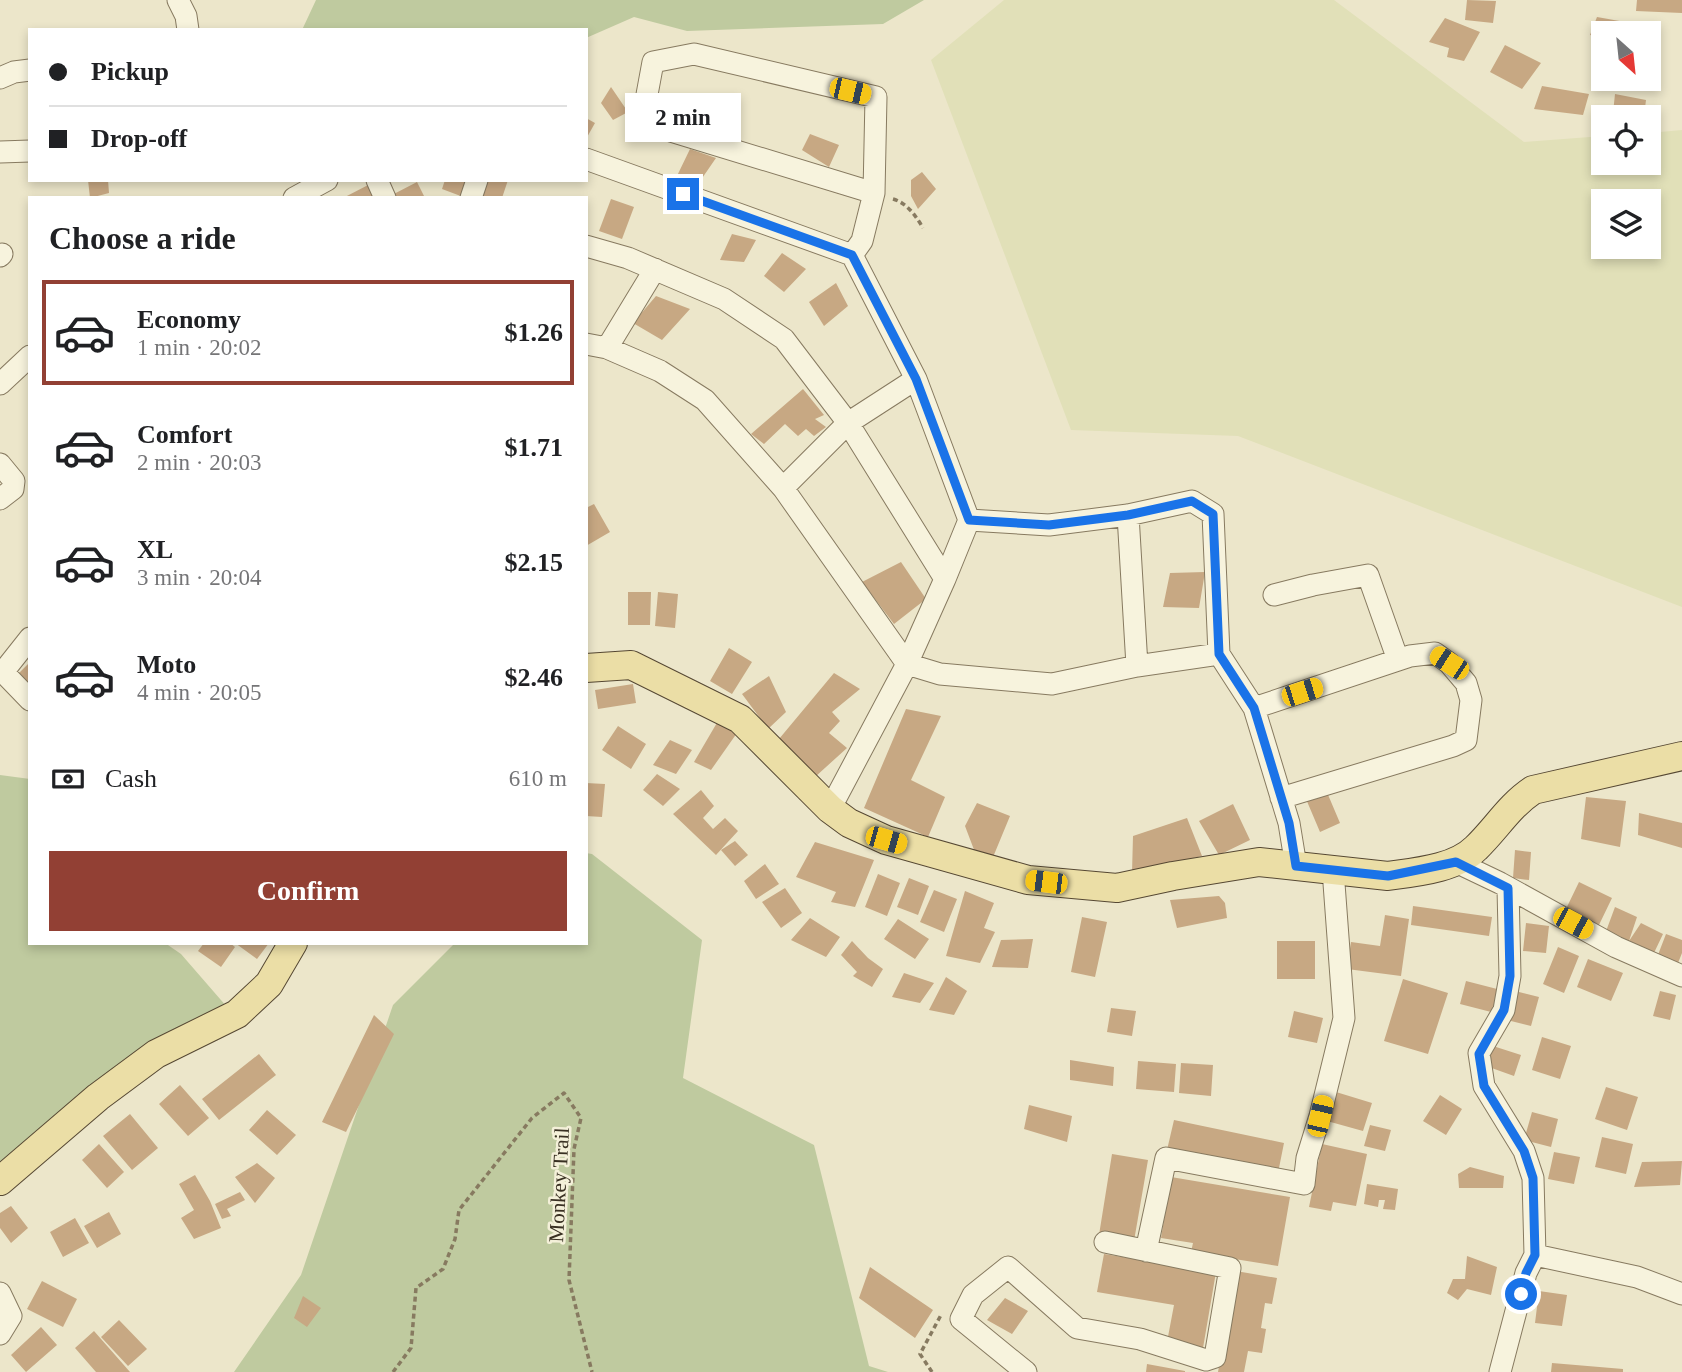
<!DOCTYPE html>
<html lang="en">
<head>
<meta charset="utf-8">
<style>
  body { margin:0; font-family:Georgia,serif; background:#f2f2f2; color:#202124; height:100vh; display:flex; flex-direction:column; font-size:26px; white-space:nowrap }
  * { box-sizing:border-box; margin:0 }
  p { font-size:23px; color:#757577 }
  .icon { flex:none; width:38px; height:38px; fill:none; stroke:currentColor; stroke-width:2; stroke-linecap:round; stroke-linejoin:round }
  .map { position:relative; flex:1; overflow:hidden }
  .details { position:absolute; left:28px; top:196px; width:560px; height:749px; display:flex; flex-direction:column; background:#fff; border-radius:0px; box-shadow:0 4px 10px #0003 }
  .details>* { flex:none }
  .guide { position:absolute; left:28px; top:28px; width:560px; height:154px; border-radius:0px; box-shadow:0 4px 10px #0003; display:grid; align-content:center; height:154px; padding:0 21px; background:#fff }
  .needle { width:46px; rotate:153deg }
  .controls { position:absolute; left:1591px; top:21px; display:grid; gap:14px }
  .controls a { display:grid; place-items:center; width:70px; height:70px; border-radius:0px; background:#fff; box-shadow:0 4px 10px #0003; font-size:35px }
  .end { position:absolute; width:32px; height:32px; margin:-16px; border:9px solid #1a73e8; background:#fff; box-shadow:0 0 0 4px #fff }
  .from { border-radius:50% }
  .bubble { position:absolute; height:49px; border-radius:0px; background:#fff; box-shadow:0 4px 10px #0003; font-size:23px; font-weight:800; line-height:49px; text-align:center }
  .car { position:absolute; width:21px; height:42px; margin:-21px -10px; border-radius:9px; box-shadow:0 0 5px 2px #0007; background:linear-gradient(#f5c518 24%,#345 0 40%,#f5c518 0 76%,#345 0 86%,#f5c518 0) }
  .guide b { display:flex; align-items:center; gap:24px; height:66px; font-size:26px }
  .guide b+b { border-top:2px solid #e0e0e0 }
  .guide i { width:18px; height:18px; background:#202124 }
  ul { padding:0; list-style:none }
  li { display:flex; align-items:center; gap:21px; height:105px; margin:0 14px 10px; padding:0 7px; border:4px solid transparent; border-radius:0px }
  li div { flex:1 }
  li b { display:block; font-size:26px }
  li em { font-style:normal; font-weight:800 }
  li.selected { border-color:#924034 }
  li>.icon { width:63px; height:63px; stroke-width:1.5 }
  h2 { padding:0 21px; font-size:32px; line-height:84px }
  .pay { display:flex; align-items:center; gap:18px; height:77px; padding:0 21px; font-size:26px }
  .pay p { margin-inline-start:auto }
  .button { display:flex; gap:14px; margin-top:auto; padding:14px 21px }
  .button a { flex:1; height:80px; border-radius:0px; background:#924034; color:#fff; font-size:28px; font-weight:800; line-height:80px; text-align:center }
  .map>svg:first-child { display:block }
  .farmland { fill:#e1e0b8; fill-rule:evenodd }
  .green { fill:#bfca9f }
  .building { fill:#c7a883 }
  .lines { fill:none; stroke-linecap:round; stroke-linejoin:round }
  .minor-casing { stroke:#877a60; stroke-width:23 }
  .major-casing { stroke:#564833; stroke-width:30 }
  .path { stroke:#877a60; stroke-width:3.5; stroke-dasharray:5 3.5; stroke-linecap:butt }
  .minor { stroke:#f7f3dd; stroke-width:21 }
  .major { stroke:#ebdea6; stroke-width:28 }
  .route { stroke:#1a73e8; stroke-width:9 }
  .labels { text-anchor:middle; dominant-baseline:central; stroke-width:5; stroke-linejoin:round; paint-order:stroke }
  .street-label { font-size:21px; fill:#393022; stroke:#f4f0d9 }
</style>
</head>
<body>
<div class="map">
<svg width="1682" height="1372" viewBox="0 0 1682 1372">
  <rect width="100%" height="100%" fill="#ece6ca"/>
  <path class="farmland" d="M1004,0h330l190,142 79,-6v27h45l1,-30 33,-3v477l-444,-171 -167,-6 -140,-370zM1603,201h45v46h-45z"/>
  <path class="green" d="M316,0h608l-41,24 -196,7 -53,-14 -48,21v-8h-284z
    M0,775l30,4v164h135l16,11 46,53 -227,169z
    M586,853l6,1 110,86 -19,138 131,67 55,221 19,6h-654l67,-97 92,-270 62,-62h131z"/>
  <path class="building" d="M1467,0l29,1 -3,22 -28,-3z
    M1637,0h45v13l-46,-2z
    M1597,17l28,5 -3,11h-19v5l-13,-3z
    M1445,18l35,14 -16,29 -17,-4 2,-9 -20,-6z
    M1505,45l36,18 -19,26 -32,-17z
    M1648,65l8,2 -5,22h-32l2,-10h27z
    M1542,86l47,8 -6,21 -49,-6z
    M611,87l17,25 -15,8 -12,-17z
    M1615,94l31,6 -2,16 -31,-3z
    M586,118l9,5 -9,16z
    M810,134l29,11 -10,22 -27,-17z
    M690,149l26,9 -20,29 -20,-9z
    M922,172l14,17 -18,20 -7,-13v-16z
    M88,180h20l1,13 -19,5z
    M445,180h27l-6,18 -24,-9z
    M486,180h22l-6,18h-22z
    M417,182l8,16h-34l-1,-2z
    M372,183l7,15h-36z
    M611,199l23,8 -12,32 -23,-8z
    M732,234l24,6 -12,22 -24,-2z
    M782,253l24,16 -22,23 -20,-16z
    M836,283l12,23 -24,20 -15,-24z
    M656,296l34,13 -28,31 -29,-17z
    M803,389l21,26 -9,4 11,8 -12,9 -8,-7 -8,7 -13,-12 -21,20 -13,-10z
    M594,504l16,28 -24,14v-38z
    M901,562l25,37 -32,25 -32,-42z
    M1205,572l-6,36 -36,-1 7,-34z
    M628,592h23l-1,33h-22z
    M658,592l20,2 -3,34 -20,-2z
    M729,648l23,14 -20,32 -22,-13z
    M30,662v26l-13,-13z
    M834,673l26,16 -28,23 8,9 -11,12 18,15 -32,29 -36,-38z
    M769,676l17,36 -18,17 -26,-35z
    M633,684l3,19 -38,6 -3,-19z
    M906,709l35,7 -30,64 34,17 -17,40 -64,-29z
    M718,721l19,12 -26,37 -17,-8z
    M618,726l28,18 -15,25 -29,-19z
    M670,740l22,10 -16,24 -23,-9z
    M657,774l23,15 -17,17 -20,-16z
    M586,783l19,1 -3,33 -16,-1z
    M701,790l13,16 -11,12 10,11 12,-11 13,13 -22,24 -43,-41z
    M1326,790l14,33 -20,9 -14,-33z
    M1586,797l40,4 -6,46 -39,-8z
    M977,803l33,13 -19,46 -15,-7 -11,-29z
    M1233,804l17,36 -31,15 -20,-34z
    M1639,813l43,10v25l-44,-13z
    M1187,818l15,38 -70,17 1,-37z
    M735,841l13,14 -13,11 -14,-16z
    M815,842l59,18 -19,47 -24,-5 5,-10 -40,-15z
    M1515,850l16,2 -2,28 -16,-2z
    M765,864l14,20 -23,15 -12,-18z
    M878,874l22,9 -13,33 -22,-9z
    M909,878l20,8 -11,29 -21,-8z
    M1579,882l33,16 -14,29 -33,-16z
    M785,888l17,25 -21,15 -19,-26z
    M934,890l23,9 -13,33 -24,-10z
    M965,891l29,12 -10,25 11,4 -15,31 -34,-7z
    M1219,896l6,7 2,15 -50,10 -7,-28z
    M1413,906l79,11 -3,19 -78,-11z
    M1615,907l22,10 -8,24 12,-18 22,11 -10,21 -24,-14 -24,-7z
    M1385,915l24,4 -8,57 -54,-7 4,-27 29,4z
    M1082,917l25,5 -12,55 -24,-5z
    M810,918l30,19 -14,20 -35,-17z
    M898,919l31,20 -14,20 -31,-20z
    M1526,923l23,3 -3,27 -23,-2z
    M1666,934l16,6v13l-6,15 -20,-8z
    M1033,939l-5,29 -36,-1 9,-27z
    M852,941l16,17 15,11 -11,18 -19,-11 4,-4 -16,-17z
    M1277,941h38v38h-38z
    M204,943h26l5,4 -14,20 -23,-16z
    M235,943h34l-12,16z
    M1558,947l21,9 -15,37 -21,-9z
    M1588,959l35,14 -12,28 -34,-14z
    M904,973l30,10 -14,20 -28,-6z
    M946,977l21,14 -13,24 -25,-5z
    M1403,979l45,14 -20,61 -44,-13z
    M1466,981l35,9 -6,23 -35,-9z
    M1515,991l24,6 -8,29 -24,-6z
    M1660,991l16,4 -6,25 -17,-4z
    M1111,1008l25,3 -4,25 -25,-4z
    M1294,1011l29,7 -6,25 -29,-6z
    M374,1015l20,19 -48,98 -24,-10z
    M1542,1037l29,9 -11,33 -28,-9z
    M1493,1046l28,9 -7,21 -28,-10z
    M259,1054l17,21 -57,45 -17,-21z
    M1070,1060l44,7 -1,19 -43,-6z
    M1138,1061l38,3 -2,28 -38,-3z
    M1181,1063l32,2 -2,31 -32,-3z
    M180,1085l29,33 -21,18 -29,-32z
    M1606,1087l32,10 -11,33 -32,-11z
    M1336,1092l36,11 -9,28 -36,-10z
    M1440,1095l22,14 -16,26 -23,-14z
    M1029,1105l43,11 -5,26 -43,-13z
    M267,1110l29,25 -19,20 -28,-25z
    M1532,1112l26,7 -7,28 -27,-7z
    M130,1114l28,34 -26,22 -29,-34z
    M1174,1120l110,23 -6,30 -111,-23z
    M1370,1125l21,5 -6,21 -21,-5z
    M1602,1137l31,7 -7,30 -31,-7z
    M99,1144l25,28 -17,16 -25,-28z
    M1322,1144l45,10 -11,52 -23,-4 -2,9 -22,-4z
    M1554,1152l26,5 -6,27 -26,-5z
    M1112,1154l36,6 -14,81 -35,-6z
    M1682,1161l-2,24 -46,2 8,-25z
    M257,1163l18,15 -20,25 -20,-26z
    M1470,1167l34,9 -1,12h-44l-1,-14z
    M195,1175l15,26 11,27 -27,11 -13,-21 13,-8 -15,-26z
    M1171,1177l119,20 -12,69 -87,-14 2,-9 -32,-5z
    M1367,1184l31,5 -3,21 -12,-1 2,-9h-6l-1,7 -14,-3z
    M240,1192l5,8 -18,9 4,7 -9,3 -7,-15z
    M11,1206l17,22 -17,15 -11,-15v-15z
    M109,1212l12,22 -24,14 -13,-22z
    M75,1218l14,25 -26,14 -13,-25z
    M1104,1254l112,18 -13,76 -36,-6 7,-37 -77,-13z
    M1467,1256l30,11 -6,28 -24,-6 -9,11 -11,-7 6,-14h12z
    M870,1267l63,43 -18,28 -56,-40z
    M1236,1271l41,7 -5,26 -7,-1 -4,25 5,1 -4,24 -14,-2 -4,21h-26z
    M42,1281l35,18 -14,28 -36,-18z
    M1539,1291l28,4 -5,31 -27,-3z
    M303,1296l18,12 -14,19 -13,-9z
    M1005,1298l23,13 -16,23 -25,-14z
    M119,1320l28,29 -19,17 -27,-29z
    M41,1327l16,18 -31,27 -15,-17z
    M94,1331l36,41h-34l-21,-24z
    M1552,1363l71,6v3h-72z
    M1147,1364l38,7v1h-39z"/>
  <g class="lines">
    <defs>
      <path id="minor" d="M178,0l8,16 2,14
        M0,78l14,-6 16,-2
        M0,152l30,-1
        M586,159l266,96 64,124 -68,44 -64,-84 -60,-40 -96,-41 -42,-12
        M377,180l8,18
        M294,198l33,-18
        M471,198l6,-18
        M852,255l10,-14 12,-48 -223,-68 -5,-25 7,-38 41,-8 182,43 -2,96
        M0,256l2,-2
        M655,269l-48,79 53,23 45,29 78,88 65,-65 97,156 24,-59 -53,-141
        M586,344l21,4
        M0,384l30,-28
        M0,464l14,17 -1,8 -13,10
        M783,488l124,176 33,10 112,10 85,-18 82,-12 35,54 35,115 7,43
        M1128,515l9,151
        M969,520l80,5 79,-10 64,-14 21,13 6,140
        M1274,595l39,-10 55,-10 30,85
        M30,638l-27,34 27,28
        M1254,708l156,-52 25,-3 14,10 17,20 5,17 -5,40 -13,6 -172,52
        M830,809l77,-145 38,-85
        M1456,862l44,21 116,64 66,29
        M1146,1251l20,-93 138,26 3,-26 13,-42 24,-98 -11,-148
        M1535,1255l102,22 45,17
        M0,1293l11,23 -11,18
        M1026,1372l-65,-53 12,-24 35,-28 69,61 63,11 66,21 9,-3 15,-89 -125,-26
        M1500,1372l26,-99 9,-18 -2,-77 -9,-27 -40,-65 -5,-33 25,-43 6,-34 -2,-88"/>
      <path id="major" d="M586,668l45,-3 109,54 90,90 19,14 37,17 142,40 89,8 56,-12 86,-14 129,14c28,-4 67,-7 88,-28 20,-19 33,-42 57,-58l149,-34
        M0,1181l98,-84 58,-43 81,-40 32,-30 24,-41"/>
    </defs>
    <use href="#minor" class="minor-casing"/>
    <use href="#major" class="major-casing"/>
    <path class="path" d="M893,199c14,4 23,17 30,29
      M393,1372l18,-24 5,-60 27,-19 12,-30 4,-29 73,-92 32,-25 17,25 -7,31 -5,131 23,92
      M932,1372l-12,-18 21,-39"/>
    <use href="#minor" class="minor"/>
    <use href="#major" class="major"/>
  </g>
  <g class="lines">
    <path class="route" d="M683,194l169,61 64,124 53,141 80,5 79,-10 64,-14 21,13 6,140 35,54 35,115 7,43 92,10 68,-14 52,26 2,88 -6,34 -25,44 5,32 40,65 9,27 2,77 -9,18 -5,21"/>
  </g>
  <g class="labels">
    <g class="street-label">
      <text transform="translate(559 1185) rotate(-87)">Monkey Trail</text>
    </g>
  </g>
</svg>
<div class="controls">
<a><svg class="needle" viewBox="-14 -14 28 28"><path d="M0-13l5 13h-10z" fill="#e53935"/><path d="M0 13l5-13h-10z" fill="#757577"/></svg></a>
<a><svg class="icon" aria-label="locate" viewBox="0 0 24 24"><circle cx="12" cy="12" r="6"/><path d="M12 2v4M12 18v4M2 12h4M18 12h4"/></svg></a>
<a><svg class="icon" aria-label="layers" viewBox="0 0 24 24"><path d="M12 4l9 5-9 5-9-5zM3 14l9 5 9-5"/></svg></a>
</div>
<i class="end from" style="left:1521px;top:1294px"></i>
<i class="end" style="left:683px;top:194px"></i>
<div class="bubble" style="left:625px;top:93px;width:116px">2 min</div>
<i class="car" style="left:850px;top:91px;rotate:103deg"></i>
<i class="car" style="left:1449px;top:663px;rotate:303deg"></i>
<i class="car" style="left:1302px;top:692px;rotate:72deg"></i>
<i class="car" style="left:886px;top:840px;rotate:106deg"></i>
<i class="car" style="left:1046px;top:882px;rotate:277deg"></i>
<i class="car" style="left:1573px;top:923px;rotate:118deg"></i>
<i class="car" style="left:1320px;top:1116px;rotate:13deg"></i>
<div class="guide">
<b><i class="from"></i>Pickup</b>
<b><i></i>Drop-off</b>
</div>
<section class="details">
<h2>Choose a ride</h2>
<ul>
<li class="selected"><svg class="icon" aria-label="car" viewBox="0 0 24 24"><path d="M5 17H2v-5l4-1 3-4h7l3 4 3 1v5h-3M9 17h6M6 11h13"/><circle cx="7" cy="17" r="2"/><circle cx="17" cy="17" r="2"/></svg><div><b>Economy</b><p>1 min · 20:02</p></div><em>$1.26</em></li>
<li><svg class="icon" aria-label="car" viewBox="0 0 24 24"><path d="M5 17H2v-5l4-1 3-4h7l3 4 3 1v5h-3M9 17h6M6 11h13"/><circle cx="7" cy="17" r="2"/><circle cx="17" cy="17" r="2"/></svg><div><b>Comfort</b><p>2 min · 20:03</p></div><em>$1.71</em></li>
<li><svg class="icon" aria-label="car" viewBox="0 0 24 24"><path d="M5 17H2v-5l4-1 3-4h7l3 4 3 1v5h-3M9 17h6M6 11h13"/><circle cx="7" cy="17" r="2"/><circle cx="17" cy="17" r="2"/></svg><div><b>XL</b><p>3 min · 20:04</p></div><em>$2.15</em></li>
<li><svg class="icon" aria-label="car" viewBox="0 0 24 24"><path d="M5 17H2v-5l4-1 3-4h7l3 4 3 1v5h-3M9 17h6M6 11h13"/><circle cx="7" cy="17" r="2"/><circle cx="17" cy="17" r="2"/></svg><div><b>Moto</b><p>4 min · 20:05</p></div><em>$2.46</em></li>
</ul>
<div class="pay"><svg class="icon" aria-label="cash" viewBox="0 0 24 24"><path d="M3 7h18v10H3z"/><circle cx="12" cy="12" r="2"/></svg>Cash<p>610 m</p></div>
<div class="button"><a>Confirm</a></div>
</section>
</div>
</body>
</html>
